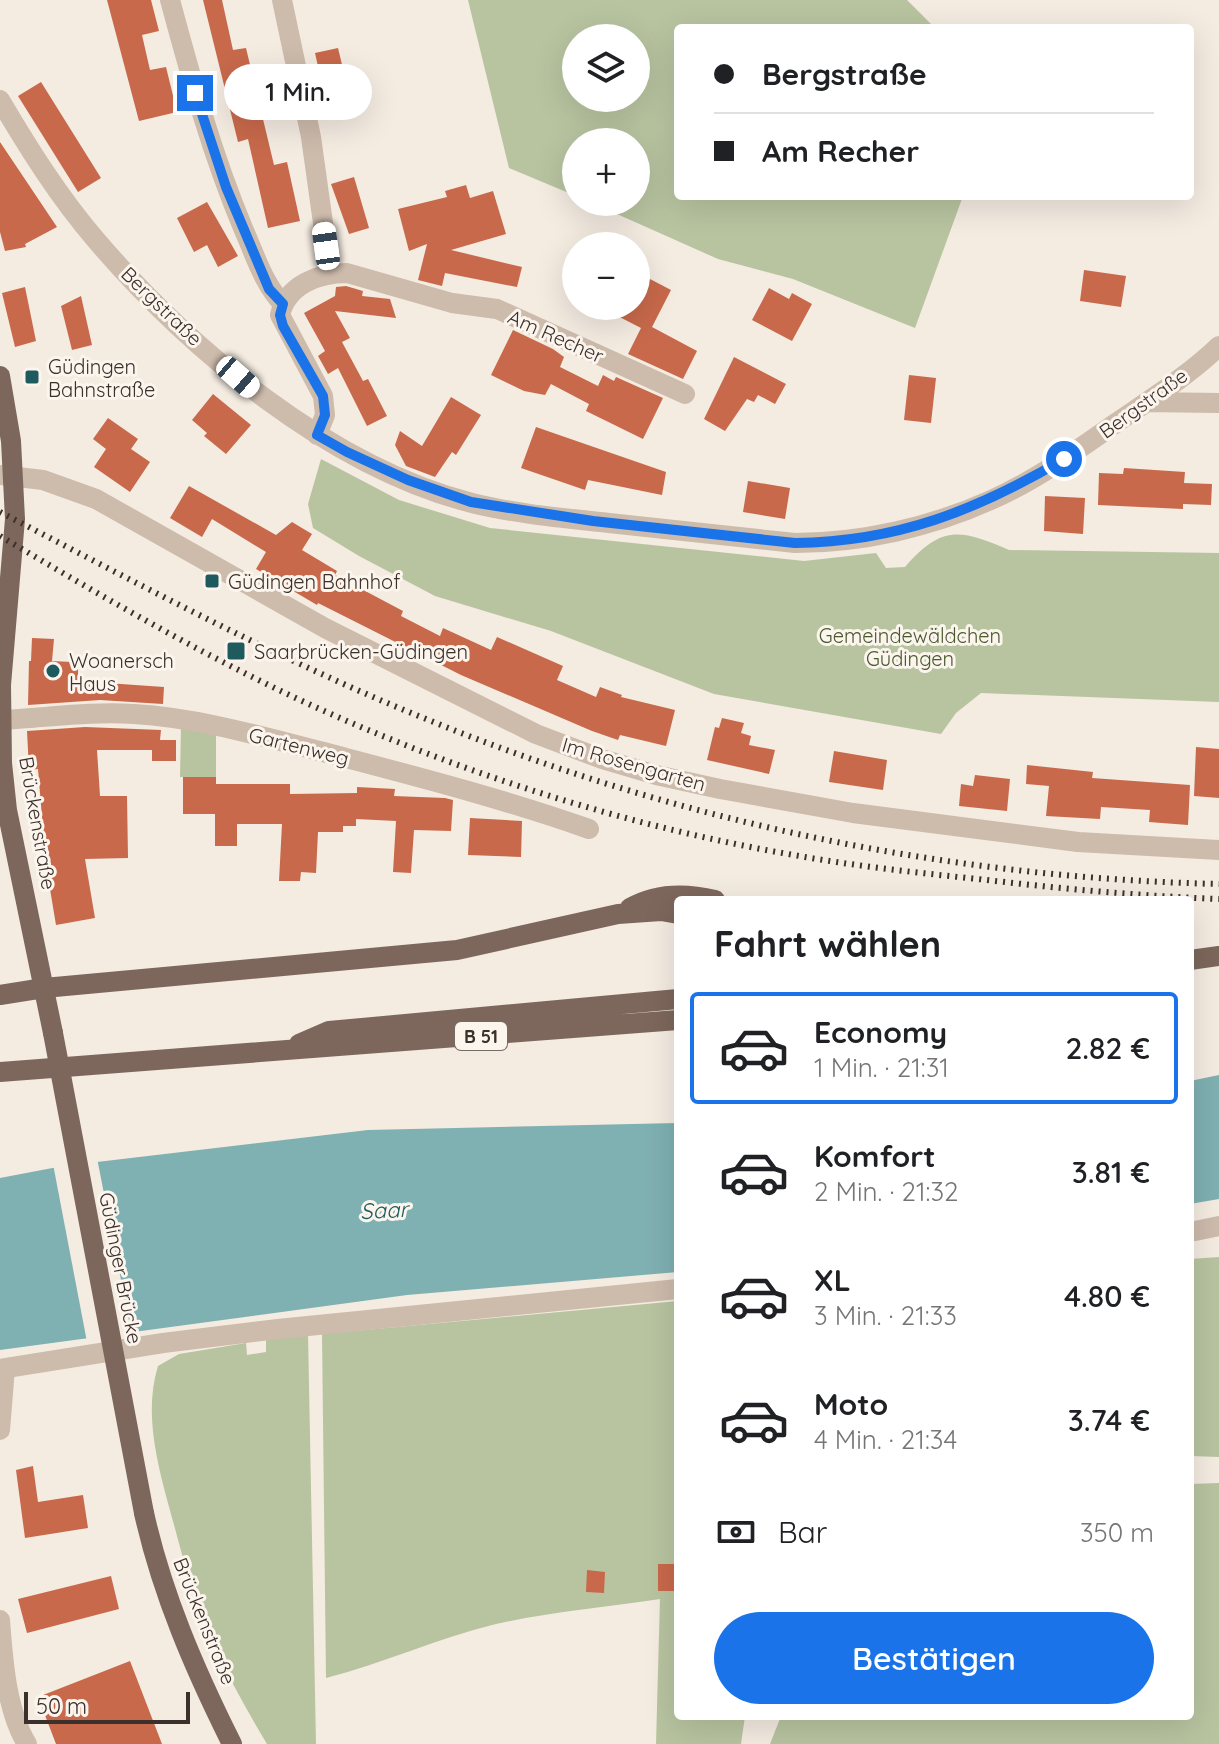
<!DOCTYPE html>
<html lang="de">
<head>
<meta charset="utf-8">
<style>
  body { margin:0; font-family:Quicksand,sans-serif; background:#f2f2f2; color:#202124; height:100vh; display:flex; flex-direction:column; font-size:30px; white-space:nowrap }
  * { box-sizing:border-box; margin:0 }
  p { font-size:26px; color:#757577 }
  .icon { flex:none; width:44px; height:44px; fill:none; stroke:currentColor; stroke-width:2; stroke-linecap:round; stroke-linejoin:round }
  .map { position:relative; flex:1; overflow:hidden }
  .side { position:absolute; left:674px; top:896px; width:520px; height:824px; display:flex; flex-direction:column; background:#fff; border-radius:8px; box-shadow:0 8px 32px #0002 }
  .side>* { flex:none }
  .banner { position:absolute; left:674px; top:24px; width:520px; height:176px; border-radius:8px; box-shadow:0 8px 32px #0002; display:grid; align-content:center; height:176px; padding:0 40px; background:#fff }
  .buttons { position:absolute; left:562px; top:24px; display:grid; gap:16px }
  .buttons a { display:grid; place-items:center; width:88px; height:88px; border-radius:50%; background:#fff; box-shadow:0 8px 32px #0002; font-size:40px }
  .scale { position:absolute; left:24px; bottom:20px; width:166px; box-sizing:border-box; padding-left:8px; border:4px solid #3b302b; border-top:0; font-size:22px; line-height:28px; white-space:nowrap; color:#3b302b; -webkit-text-stroke:6px #fbf5ee; paint-order:stroke }
  .end { position:absolute; width:36px; height:36px; margin:-18px; border:10px solid #1a73e8; background:#fff; box-shadow:0 0 0 4px #fff }
  .from { border-radius:50% }
  .bubble { position:absolute; height:56px; border-radius:28px; background:#fff; box-shadow:0 8px 32px #0002; font-size:26px; font-weight:600; line-height:56px; text-align:center }
  .car { position:absolute; width:24px; height:48px; margin:-24px -12px; border-radius:10px; box-shadow:0 0 6px 2px #0007; background:linear-gradient(#fff 24%,#345 0 40%,#fff 0 76%,#345 0 86%,#fff 0) }
  .banner b { display:flex; align-items:center; gap:28px; height:76px; font-size:30px }
  .banner b+b { border-top:2px solid #e0e0e0 }
  .banner i { width:20px; height:20px; background:#202124 }
  ul { padding:0; list-style:none }
  li { display:flex; align-items:center; gap:24px; height:112px; margin:0 16px 12px; padding:0 24px; border:4px solid transparent; border-radius:8px }
  li div { flex:1 }
  li b { display:block; font-size:30px }
  li em { font-style:normal; font-weight:600 }
  li.on { border-color:#1a73e8 }
  li>.icon { width:72px; height:72px; stroke-width:1.5 }
  h2 { padding:0 40px; font-size:36px; line-height:96px }
  .pay { display:flex; align-items:center; gap:20px; height:88px; padding:0 40px; font-size:30px }
  .pay p { margin-inline-start:auto }
  .button { display:flex; gap:16px; margin-top:auto; padding:16px 40px }
  .button a { flex:1; height:92px; border-radius:48px; background:#1a73e8; color:#fff; font-size:32px; font-weight:600; line-height:92px; text-align:center }
  .map>svg:first-child { display:block }
  .green { fill:#b8c4a0; fill-rule:evenodd }
  .water { fill:#7fb0b2 }
  .pier { fill:#f4ebe1 }
  .building { fill:#c8694b }
  .lines { fill:none; stroke-linecap:round; stroke-linejoin:round }
  .minor { stroke:#cdbbac; stroke-width:20 }
  .major { stroke:#7d675c; stroke-width:20 }
  .rail { stroke:#3b302b; stroke-width:6; stroke-dasharray:2 6; stroke-linecap:butt }
  .major-bridge { stroke:#7d675c; stroke-width:20 }
  .route { stroke:#1a73e8; stroke-width:10 }
  .poi-dot { fill:#1f5a5e; stroke:#fbf5ee; stroke-width:3 }
  .labels { text-anchor:middle; dominant-baseline:central; stroke-width:6; stroke-linejoin:round; paint-order:stroke }
  .shield { fill:#fbf5ee; stroke:#756b66; stroke-width:2 }
  .shield-label { font-size:18px; font-weight:bold; fill:#3b302b }
  .street-label { font-size:20px; fill:#3b302b; stroke:#fbf5ee }
  .poi-label { font-size:20px; fill:#3b302b; stroke:#fbf5ee; text-anchor:start }
  .park-label { font-size:20px; fill:#4a5a2e; stroke:#fbf5ee }
  .water-label { font-size:22px; font-style:italic; fill:#1f5a5e; stroke:#fbf5ee }
</style>
</head>
<body>
<div class="map">
<svg width="1219" height="1744" viewBox="0 0 1219 1744">
  <rect width="100%" height="100%" fill="#f4ebe1"/>
  <path class="green" d="M468,0h439l28,28h-257v168h285l-48,132 -122,-49 -75,-20 -128,-57h46v-60h-60v54l-67,-28zM636,38v60h-60v-60z
    M321,459l78,41 91,28 314,33 72,-8 10,15 19,-1c37,-42 55,-38 104,-17l210,3v149l-238,-9 -25,20 -15,21 -227,-40 -163,-63 -116,-35 -76,-40 -46,-28 -5,-24z
    M181,726l35,9v42h-36z
    M1219,1257v200l-29,-1v-197z
    M678,1301v415h67l-4,28h-85l4,-145c-54,8 -110,13 -164,25 -58,14 -112,39 -170,54l-4,-344z
    M308,1334l8,410h-49c-21,-35 -41,-71 -58,-109 -14,-31 -23,-66 -32,-99 -14,-54 -36,-115 -19,-170l21,-12 67,-11 1,12 19,-3v-12z
    M1219,1483v261h-449l11,-28h409v-232z"/>
  <path class="water" d="M1219,1075v124l-29,5v-123z
    M678,1123v149l-271,23 -407,55v-172l63,-12 305,-36z"/>
  <path class="pier" d="M97,1158l35,178 -45,6 -34,-178z"/>
  <path class="building" d="M107,0h44l8,31 -17,4 8,35 16,-3 11,45 -38,9z
    M203,0h19l11,50 13,-2 28,117 13,-3 13,59 -32,7 -20,-89 -10,3z
    M338,48l7,29 5,-2 8,35 -29,6 -14,-63z
    M41,82l60,96 -23,14 -60,-96z
    M0,142l57,85 -32,17 1,3 -21,4 -5,-19z
    M354,177l15,51 -20,6 -18,-50z
    M466,185l4,13 23,-7 13,43 -55,16 71,17 -5,20 -72,-14 -3,13 -24,-6 9,-36 -18,7 -11,-42 49,-12 -2,-6z
    M207,202l31,54 -20,11 -11,-22 -13,7 -17,-34z
    M1084,270l42,6 -5,31 -41,-6z
    M650,279l21,11 -19,37 45,24 -14,28 -55,-25 13,-26 -43,-22h38z
    M346,286l17,5 -1,5 28,3 6,19 -61,-7 15,27 -8,4 21,39 5,-2 19,37 -20,10 -29,-58 -10,6 -10,-18 7,-5 -21,-38 31,-17 1,-9z
    M25,287l11,54 -21,6 -13,-54z
    M769,288l20,11 3,-6 20,11 -20,37 -40,-21z
    M81,296l11,49 -20,5 -11,-44z
    M513,330l40,19 11,8 -4,10 38,19 5,-11 11,6 2,-4 47,21 -20,41 -57,-28 3,-7 -38,-20 -6,11 -21,-4 -33,-16z
    M734,357l52,27 -11,20 -17,-9 -4,7 -7,-3 -22,32 -21,-12z
    M909,375l27,3 -5,45 -27,-3z
    M213,394l38,31 -25,29 -22,-18 3,-3 -15,-13z
    M451,397l30,18 -25,40 -4,-3 -17,25 -29,-11 -11,-21 5,-14 22,15z
    M108,418l30,21 -7,10 19,13 -20,30 -36,-25 12,-18 -13,-10z
    M536,427l130,45 -4,23 -74,-15 -3,10 -64,-22z
    M1124,468l61,4 -1,11 28,1 -1,21 -28,-1v5l-85,-4 1,-32 24,1z
    M748,481l42,7 -5,31 -42,-7z
    M189,486l87,49 16,-13 20,12 -10,16 35,21 -2,4 68,36 -2,5 39,20 3,-8 48,22 6,-13 66,29 -6,14 39,17 4,-10 22,8 -1,2 54,13 -9,36 -46,-11 -2,5 -26,-9 -131,-56 -143,-72 -1,2 -61,-36 10,-17 -54,-33 -10,18 -32,-19z
    M1045,496l40,2 -2,36 -39,-3z
    M32,638l22,1 -2,22 20,1v3h6v16l86,6 -1,17 -63,-4 -72,5 1,-44h2z
    M722,718l22,5 -3,10 10,3 -2,9 26,5 -6,24 -62,-14 8,-33 4,1z
    M85,727l76,3 -1,10h16v21h-24v-11h-55l3,46h27l1,62 -43,1 10,59 -39,7 -10,-60 -8,-96 -9,1 -2,-39z
    M1196,747l23,2v49l-25,-2z
    M834,751l53,9 -4,30 -54,-8z
    M1027,765l66,7 -1,6 98,7 -2,40 -39,-3 1,-12 -49,-3 -1,12 -54,-3 3,-30 -23,-2z
    M975,775l35,4 -3,32 -48,-5 2,-22 12,2z
    M183,777h33v7h74v10l67,-1v-6l38,2 -1,7 51,2 8,2 -2,31 -37,-1 -3,43 -18,-1 3,-51 -40,-2v7h-13v6h-25l-2,41 -15,-1 -1,9h-21l3,-57h-45v22h-22v-32h-32z
    M470,818l52,3 -1,36 -53,-2z
    M33,1466l5,36 45,-7 5,33 -63,10 -9,-68z
    M658,1564h20v27h-20z
    M587,1570l18,2 -1,21 -18,-1z
    M111,1576l8,33 -92,24 -9,-34z
    M130,1661l32,83h-106l-18,-47z"/>
  <g class="lines">
    <path class="minor" d="M170,0c21,78 42,154 73,228 12,27 20,55 40,76
      M282,0l29,137 19,136
      M0,100c29,49 59,97 96,140 93,109 234,227 376,263 44,11 92,15 137,20 62,7 124,13 186,20 67,0 136,-16 196,-43 45,-20 85,-49 125,-77 35,-24 73,-48 103,-77
      M1147,402l72,1
      M317,435l8,-20 -2,-19 -43,-81c7,-30 38,-42 67,-42l105,30 45,6 188,85
      M0,475l43,5 53,19 229,129 211,106 66,25 54,16 64,14 133,24 225,29 141,8
      M0,720c45,-2 90,-9 134,-6 67,4 133,24 197,40 87,23 173,45 258,75
      M1190,1232l29,-6
      M0,1369l163,-26 115,-14 400,-40
      M0,1430l5,-62
      M0,1620c3,39 6,90 27,124"/>
    <path class="major" d="M0,376l11,65 4,78 -14,166 1,78 5,47 46,223
      M630,908c26,-15 56,-15 85,-8
      M1190,960l29,-4
      M0,995l44,-7 413,-38 161,-36 43,-3 17,3
      M299,1044l30,-13 349,-32
      M0,1072l678,-52
      M144,1513c18,81 51,157 88,231"/>
    <path class="rail" d="M0,512c141,73 283,150 431,209 249,101 519,157 788,163
      M0,536c115,68 231,136 354,188 139,59 286,104 434,130 65,12 132,19 199,26 77,9 154,16 232,19"/>
    <path class="major-bridge" d="M53,1033l91,480"/>
  </g>
  <g class="lines">
    <path class="route" d="M195,93l31,94 43,102 14,15 -3,11 3,11 40,70 2,19 -8,20 30,17 61,28 63,22 122,19 202,22c101,-1 183,-33 269,-84"/>
  </g>
  <g class="poi-dot">
    <rect x="24" y="369" width="16" height="16" rx="4"/>
    <rect x="204" y="573" width="16" height="16" rx="4"/>
    <rect x="226" y="641" width="20" height="20" rx="4"/>
    <circle cx="53" cy="671" r="8"/>
  </g>
  <g class="labels">
    <rect class="shield" x="455" y="1022" width="52" height="28" rx="6"/>
    <g class="shield-label">
      <text x="481" y="1036">B 51</text>
    </g>
    <g class="street-label">
      <text transform="translate(162 306) rotate(44)">Bergstraße</text>
      <text transform="translate(556 336) rotate(24)">Am Recher</text>
      <text transform="translate(1143 403) rotate(-36)">Bergstraße</text>
      <text transform="translate(299 746) rotate(14)">Gartenweg</text>
      <text transform="translate(634 764) rotate(16)">Im Rosengarten</text>
      <text transform="translate(38 823) rotate(80)">Brückenstraße</text>
      <text transform="translate(121 1268) rotate(79)">Güdinger Brücke</text>
      <text transform="translate(205 1621) rotate(68)">Brückenstraße</text>
    </g>
    <g class="poi-label">
      <text x="48" y="366">Güdingen<tspan x="48" dy="23">Bahnstraße</tspan></text>
      <text x="228" y="581">Güdingen Bahnhof</text>
      <text x="254" y="651">Saarbrücken-Güdingen</text>
      <text x="69" y="660">Woanersch<tspan x="69" dy="23">Haus</tspan></text>
    </g>
    <g class="park-label">
      <text x="910" y="635">Gemeindewäldchen<tspan x="910" dy="23">Güdingen</tspan></text>
    </g>
    <g class="water-label">
      <text transform="translate(384 1210) rotate(-3)">Saar</text>
    </g>
  </g>
</svg>
<div class="buttons">
<a><svg class="icon" aria-label="layers" viewBox="0 0 24 24"><path d="M12 4l9 5-9 5-9-5zM3 14l9 5 9-5"/></svg></a>
<a>+</a>
<a>−</a>
</div>
<div class="scale">50 m</div>
<i class="end from" style="left:1064px;top:459px"></i>
<i class="end" style="left:195px;top:93px"></i>
<div class="bubble" style="left:224px;top:64px;width:148px">1 Min.</div>
<i class="car" style="left:326px;top:246px;rotate:352deg"></i>
<i class="car" style="left:238px;top:377px;rotate:131deg"></i>
<div class="banner">
<b><i class="from"></i>Bergstraße</b>
<b><i></i>Am Recher</b>
</div>
<section class="side">
<h2>Fahrt wählen</h2>
<ul>
<li class="on"><svg class="icon" aria-label="car" viewBox="0 0 24 24"><path d="M5 17H2v-5l4-1 3-4h7l3 4 3 1v5h-3M9 17h6M6 11h13"/><circle cx="7" cy="17" r="2"/><circle cx="17" cy="17" r="2"/></svg><div><b>Economy</b><p>1 Min. · 21:31</p></div><em>2.82 €</em></li>
<li><svg class="icon" aria-label="car" viewBox="0 0 24 24"><path d="M5 17H2v-5l4-1 3-4h7l3 4 3 1v5h-3M9 17h6M6 11h13"/><circle cx="7" cy="17" r="2"/><circle cx="17" cy="17" r="2"/></svg><div><b>Komfort</b><p>2 Min. · 21:32</p></div><em>3.81 €</em></li>
<li><svg class="icon" aria-label="car" viewBox="0 0 24 24"><path d="M5 17H2v-5l4-1 3-4h7l3 4 3 1v5h-3M9 17h6M6 11h13"/><circle cx="7" cy="17" r="2"/><circle cx="17" cy="17" r="2"/></svg><div><b>XL</b><p>3 Min. · 21:33</p></div><em>4.80 €</em></li>
<li><svg class="icon" aria-label="car" viewBox="0 0 24 24"><path d="M5 17H2v-5l4-1 3-4h7l3 4 3 1v5h-3M9 17h6M6 11h13"/><circle cx="7" cy="17" r="2"/><circle cx="17" cy="17" r="2"/></svg><div><b>Moto</b><p>4 Min. · 21:34</p></div><em>3.74 €</em></li>
</ul>
<div class="pay"><svg class="icon" aria-label="cash" viewBox="0 0 24 24"><path d="M3 7h18v10H3z"/><circle cx="12" cy="12" r="2"/></svg>Bar<p>350 m</p></div>
<div class="button"><a>Bestätigen</a></div>
</section>
</div>
</body>
</html>
